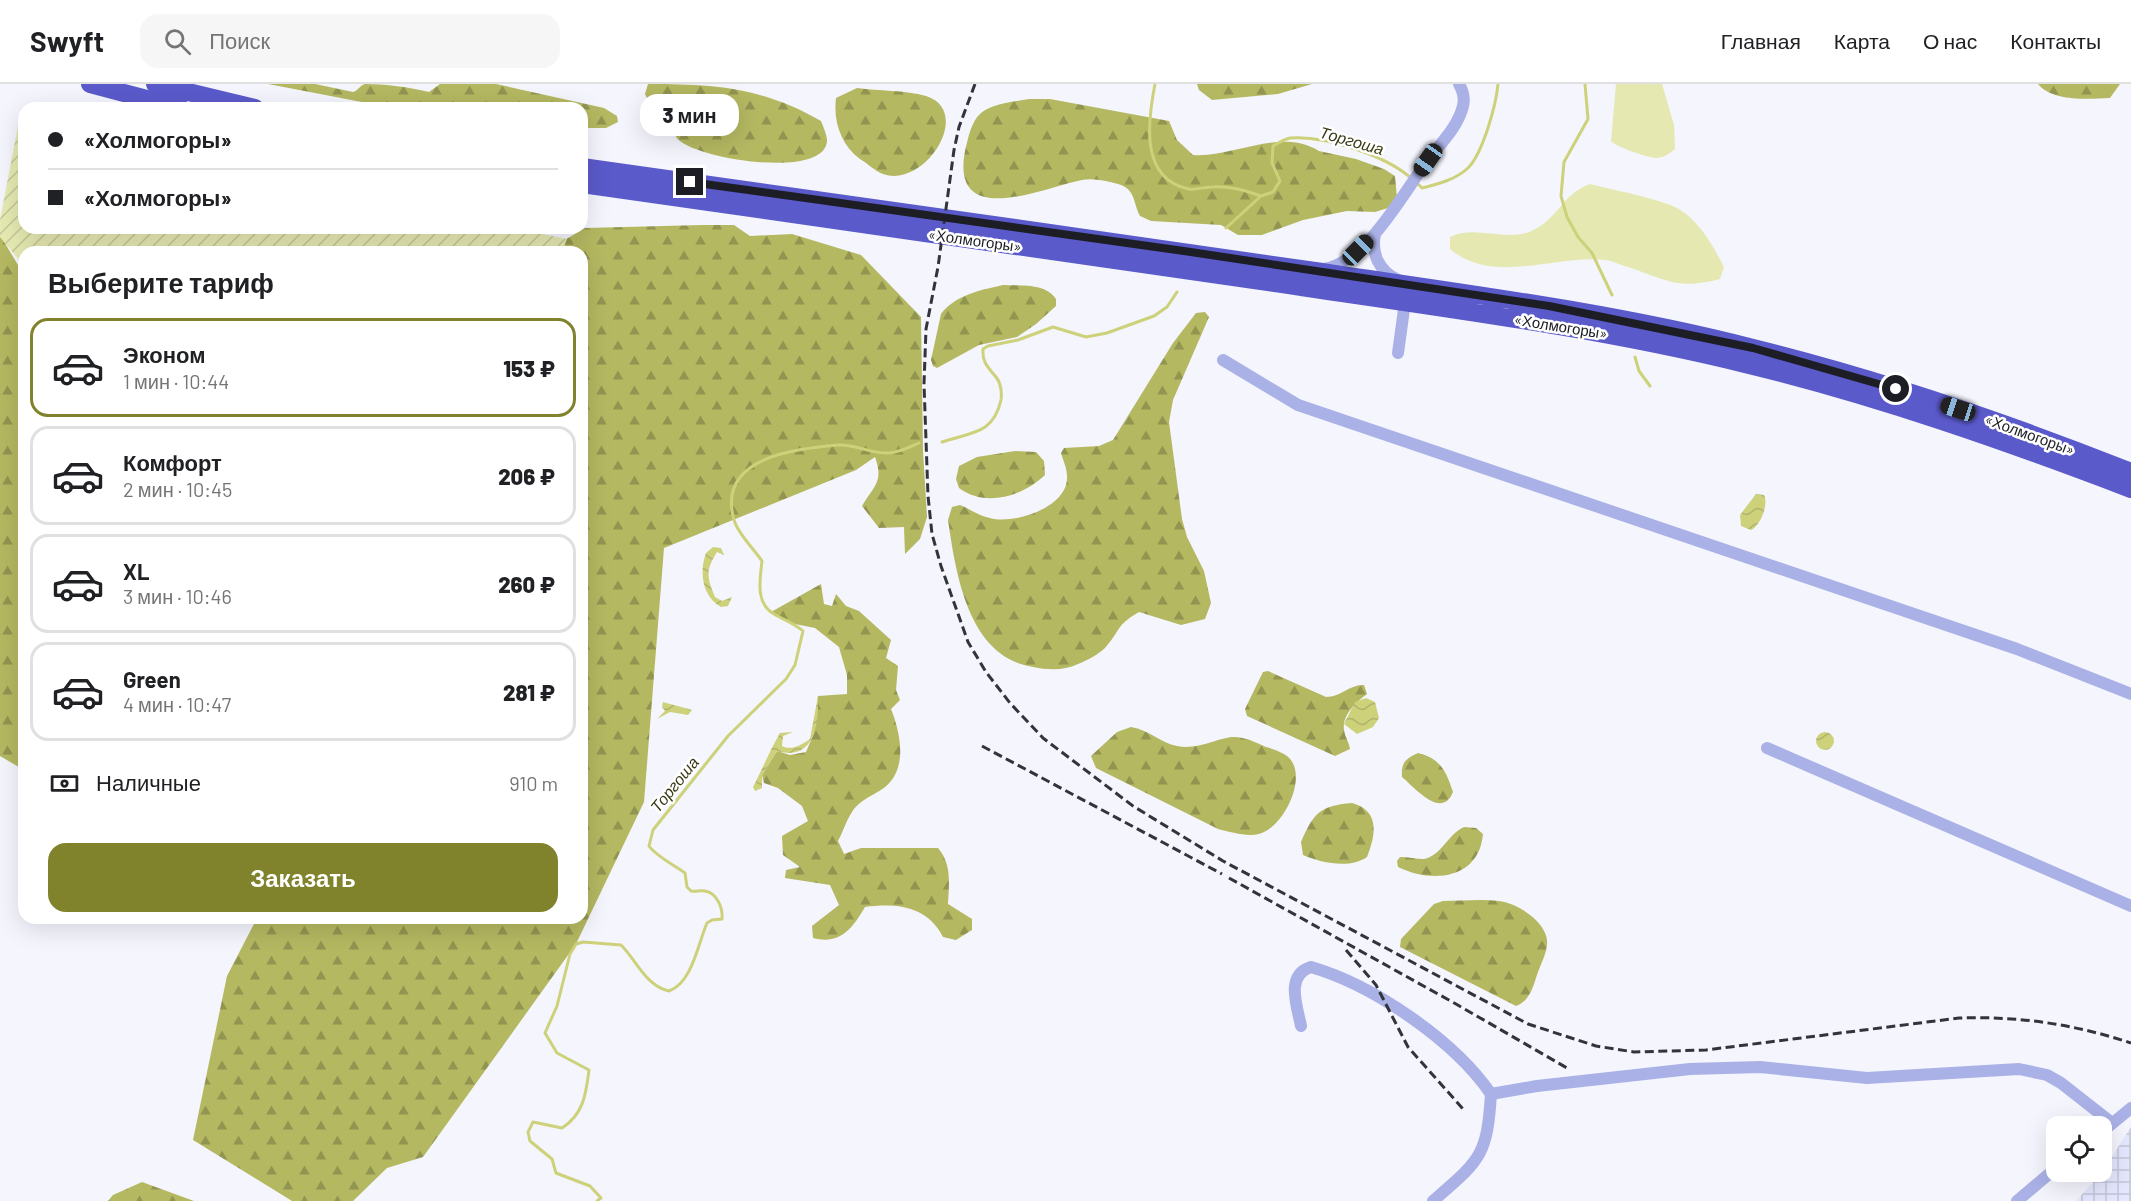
<!DOCTYPE html>
<html lang="ru">
<head>
<meta charset="utf-8">
<style>
  body { margin:0; font-family:Barlow,sans-serif; background:#f6f6f6; color:#202124; height:100vh; display:flex; flex-direction:column; font-size:22px; white-space:nowrap }
  * { box-sizing:border-box; margin:0 }
  p { font-size:20px; color:#757577 }
  .icon { flex:none; width:33px; height:33px; fill:none; stroke:currentColor; stroke-width:2; stroke-linecap:round; stroke-linejoin:round }
  .map { position:relative; flex:1; overflow:hidden }
  .drawer { position:absolute; left:18px; top:162px; width:570px; height:678px; display:flex; flex-direction:column; background:#fff; border-radius:18px; box-shadow:0 6px 24px #0002 }
  .drawer>* { flex:none }
  .guide { position:absolute; left:18px; top:18px; width:570px; height:132px; border-radius:18px; box-shadow:0 6px 24px #0002; display:grid; align-content:center; height:132px; padding:0 30px; background:#fff }
  .fabs { position:absolute; left:2046px; top:1032px; display:grid; gap:12px }
  .fabs a { display:grid; place-items:center; width:66px; height:66px; border-radius:12px; background:#fff; box-shadow:0 6px 24px #0002; font-size:30px }
  .end { position:absolute; width:27px; height:27px; margin:-14px; border:8px solid #1d1e25; background:#fff; box-shadow:0 0 0 3px #fff }
  .from { border-radius:50% }
  .bubble { position:absolute; height:42px; border-radius:18px; background:#fff; box-shadow:0 6px 24px #0002; font-size:20px; font-weight:800; line-height:42px; text-align:center }
  .car { position:absolute; width:18px; height:36px; margin:-18px -9px; border-radius:8px; box-shadow:0 0 4px 2px #0007; background:linear-gradient(#222 24%,#8ab4d8 0 40%,#222 0 76%,#8ab4d8 0 86%,#222 0) }
  .guide b { display:flex; align-items:center; gap:21px; height:57px; font-size:22px }
  .guide b+b { border-top:2px solid #e0e0e0 }
  .guide i { width:15px; height:15px; background:#202124 }
  ul { padding:0; list-style:none }
  li { display:flex; align-items:center; gap:18px; height:99px; margin:0 12px 9px; padding:0 18px; border:3px solid #e0e0e0; border-radius:18px }
  li div { flex:1 }
  li b { display:block; font-size:22px }
  li em { font-style:normal; font-weight:800 }
  li.current { border-color:#80822c }
  li>.icon { width:54px; height:54px; stroke-width:1.5 }
  h2 { padding:0 30px; font-size:27px; line-height:72px }
  .pay { display:flex; align-items:center; gap:15px; height:66px; padding:0 30px; font-size:22px }
  .pay p { margin-inline-start:auto }
  .primary-button { display:flex; gap:12px; margin-top:auto; padding:12px 30px }
  .primary-button a { flex:1; height:69px; border-radius:18px; background:#80822c; color:#fff; font-size:24px; font-weight:800; line-height:69px; text-align:center }
  header { display:flex; align-items:center; gap:36px; box-sizing:border-box; height:84px; padding:0 30px; background:#fff; border-bottom:2px solid #e0e0e0 }
  header strong { font-size:28px }
  nav { display:flex; gap:33px; margin-inline-start:auto; font-size:21px }
  .search { width:420px; height:54px; background:#f6f6f6; display:flex; align-items:center; gap:15px; box-sizing:border-box; padding:0 21px; border-radius:18px; color:#757577; font-size:22px }
  .map>svg:first-child { display:block }
  .industrial { fill:url(#industrial-grid) }
  .grass { fill:#e5e9b1 }
  .forest { fill:url(#forest-firs) }
  .garden { fill:url(#garden-furrows) }
  .water { fill:url(#water-waves) }
  .lines { fill:none; stroke-linecap:round; stroke-linejoin:round }
  .stream { stroke:#cdd17a; stroke-width:3 }
  .minor { stroke:#aab1e6; stroke-width:12 }
  .highway { stroke:#5b5acb; stroke-width:18 }
  .rail { stroke:#33343b; stroke-width:3; stroke-dasharray:9 4.5; stroke-linecap:butt }
  .route { stroke:#1d1e25; stroke-width:8 }
  .labels { text-anchor:middle; dominant-baseline:central; stroke-width:5; stroke-linejoin:round; paint-order:stroke }
  .street-label { font-size:15px; fill:#1d1e25; stroke:#fff }
  .water-label { font-size:16px; font-style:italic; fill:#393a15; stroke:#fff }
</style>
</head>
<body>
<header>
<strong>Swyft</strong>
<div class="search"><svg class="icon" aria-label="search" viewBox="0 0 24 24"><circle cx="10" cy="10" r="6"/><path d="M15 15l6 6"/></svg>Поиск</div>
<nav><a>Главная</a><a>Карта</a><a>О нас</a><a>Контакты</a></nav>
</header>
<div class="map">
<svg width="2131" height="1117" viewBox="0 0 2131 1117">
  <defs>
    <pattern id="industrial-grid" width="8" height="8" patternUnits="userSpaceOnUse" patternTransform="scale(1.5)"><rect width="8" height="8" fill="#e4e7fd"/><path d="M0 4h8M4 0v8" fill="none" stroke="#c3c6d9"/></pattern>
    <pattern id="forest-firs" width="22" height="20" patternUnits="userSpaceOnUse" patternTransform="scale(1.5)"><rect width="22" height="20" fill="#b4b861"/><path d="M5 1l3.5 6h-7zM16 11l3.5 6h-7z" fill="#929550"/></pattern>
    <pattern id="garden-furrows" width="10" height="10" patternUnits="userSpaceOnUse" patternTransform="scale(1.5)"><rect width="10" height="10" fill="#e5e9b1"/><path d="M-1 1l2-2M0 10L10 0M9 11l2-2" fill="none" stroke="#c4c798"/></pattern>
    <pattern id="water-waves" width="16" height="10" patternUnits="userSpaceOnUse" patternTransform="scale(1.5)"><rect width="16" height="10" fill="#cdd17a"/><path d="M0 5q4-4 8 0t8 0" fill="none" stroke="#b0b369"/></pattern>
  </defs>
  <rect width="100%" height="100%" fill="#f4f5fd"/>
  <path class="industrial" d="M2131,1043v74h-55l26,-29z"/>
  <path class="grass" d="M1616,0h46l12,41 1,24c-6,5 -10,8 -18,9 -8,0 -41,-11 -46,-17z
    M1590,100c20,5 74,16 89,25 21,13 34,37 45,58l-4,12c-43,11 -53,1 -92,-12 -7,-2 -15,-6 -22,-7 -51,-6 -112,26 -156,-11v-12c24,-12 53,4 79,-5 30,-12 31,-37 61,-48z"/>
  <path class="forest" d="M268,0h47l38,8c6,-2 6,-6 12,-8 21,0 44,3 64,8l11,-8h56l108,24 13,8 1,6 -12,6h-24v-20h-189z
    M648,0c67,0 113,3 173,37 2,5 5,12 6,18 2,42 -137,20 -151,-2l2,-11 -5,-11 -24,-12 -4,-9z
    M1197,0h115l-34,10 -66,6 -13,-10z
    M2038,0h82l-10,14c-22,1 -57,4 -72,-14z
    M857,4c22,3 48,2 69,8 48,15 -1,93 -43,78 -8,-3 -16,-11 -23,-15 -19,-14 -27,-38 -24,-61z
    M1029,15h21l119,22 8,19 16,15c41,3 87,-28 126,-4l37,8 28,10 11,7 2,22 -6,9 -16,5 -28,-1 -44,9 -41,15h-24l-17,-10 -70,-4 -11,-5c-7,-13 -4,-27 -22,-32 -11,-3 -24,-6 -36,-4 -37,7 -132,51 -117,-29 3,-12 6,-30 16,-38 13,-10 32,-11 48,-14z
    M702,141h32l16,11 42,-2 69,21 60,62 2,134 4,66 -7,22 -15,15 -1,-27 -25,1 -17,-22c12,-20 22,-24 13,-49l-19,13 -192,78 -20,254 -68,142 -153,213 -36,11 -34,33h-61l-99,-61 34,-164 30,-58h325v-666h-23l4,-11 22,-13z
    M0,151l24,40v495l-24,-14z
    M1003,201c18,1 42,-2 53,14v7l-20,18 -19,13 -38,8 -42,23 -4,-2 -2,-6 10,-46c14,-19 40,-24 62,-29z
    M1205,228l4,5 -36,83 -4,22 13,97 5,18 17,34 7,32 -6,16 -24,6 -42,-13c-24,14 -18,18 -34,36 -6,6 -19,13 -27,16 -15,7 -29,6 -45,3 -65,-10 -77,-93 -85,-147l4,-13 8,-2c10,4 19,11 30,13 24,7 79,-11 77,-42 0,-8 -4,-16 -6,-23l3,-5 35,-2 14,-6 60,-97 23,-30z
    M1015,367l21,1 8,9 1,14c-22,21 -59,33 -86,13l-3,-9 3,-13 18,-9z
    M821,500l3,20 8,2 4,-12 10,12 13,5 32,29 -5,18 12,8 -2,24 4,10 -9,9c8,20 16,52 0,72 -10,13 -30,16 -39,31 -6,9 -9,20 -14,29l6,13 17,-6h77c14,16 11,36 10,56l24,15v11l-16,10 -13,-3c-16,-31 -46,-34 -78,-30 -13,22 -25,38 -52,31l-1,-12 27,-21 -9,-20 -45,-7 1,-8 14,-3 -17,-12 -1,-19 26,-15 -6,-15 -24,-18 -14,-5 -2,-8 15,-24 13,4 16,-3 8,-19 4,-37 29,-2v-19l-8,-28 -24,-19 -20,-4 -24,-12z
    M1268,587l58,26c15,0 24,-13 38,-12l3,9c-11,8 -25,21 -23,36 1,7 5,12 6,19l-15,7 -88,-40 -2,-7 18,-37z
    M1131,643c18,3 30,16 46,19 19,4 36,-6 54,-9 13,-1 24,5 35,10 7,2 16,5 21,9 23,18 -3,72 -28,78 -13,3 -28,-2 -41,-5l-122,-61 -5,-12 26,-24z
    M1418,669c23,6 28,18 35,39 -11,28 -38,-4 -51,-15 -1,-14 3,-18 16,-24z
    M1352,719c28,8 24,31 15,54 -17,12 -46,6 -64,-2l-2,-13c13,-29 18,-36 51,-39z
    M1464,743l12,1 7,6c-4,45 -50,50 -85,33l-1,-6 3,-4c8,0 16,2 24,2 17,-3 24,-25 40,-32z
    M1443,817c18,0 38,-2 56,0 19,2 51,23 48,44 -1,9 -6,19 -9,27 -5,14 -7,28 -22,34l-116,-59 1,-8 33,-35z
    M142,1098l52,19h-86l5,-6z"/>
  <path class="garden" d="M18,42l6,2v100h489l54,11 -5,13h-538v14l-24,-29v-17z"/>
  <path class="water" d="M1756,410l8,1c5,10 -4,31 -13,35l-10,-4 -1,-11z
    M713,463l8,1 3,7 -7,-3c-12,19 -10,25 -2,45l7,4 10,-4 -4,9 -7,1c-19,-11 -22,-35 -15,-54z
    M818,612c1,29 -4,66 -41,55l-15,24v13l-7,3 -2,-4c10,-19 17,-37 27,-54l13,-1 -10,4 -1,10c10,5 19,-1 28,-7z
    M1366,614l9,4 4,16 -6,9 -16,7 -13,-10 11,-22z
    M663,618l29,8 -4,5 -18,-3 -13,7 8,-8 -3,-4z
    M1816 657a9 9 0 1 1 18 0a9 9 0 1 1-18 0Z"/>
  <g class="lines">
    <path class="stream" d="M1155,0c-7,36 -16,95 34,105 7,1 15,-2 23,-2 17,-1 33,3 49,9
      M1585,0l3,35 -24,43 -3,34 6,21 11,20 14,16 20,42
      M1417,99l5,5c16,-4 33,-8 46,-20 15,-15 28,-63 30,-84
      M1226,144l35,-32 12,-4 7,-11 -8,-18 1,-17c5,-3 12,-7 17,-8 35,-3 97,18 122,41
      M1635,273l4,14 11,15
      M942,358c29,-10 51,-7 59,-42 1,-7 0,-17 -5,-23 -8,-10 -14,-14 -13,-28l5,-3 30,-6 35,-13 33,10 21,-4 47,-17 13,-9 10,-15
      M597,1117l4,-3 -11,-12 -34,-13 -4,-14 -22,-18 -2,-9 5,-10 29,6c22,-14 24,-35 27,-58l-32,-17 -12,-20 12,-27 13,-52 6,-10 7,-2 38,3c16,16 25,41 48,46 23,-8 29,-47 38,-68l5,-3 10,-1c1,-11 -5,-26 -17,-28 -5,-1 -9,1 -14,0l-4,-4 -2,-14c-11,-8 -29,-17 -36,-27l4,-16 75,-94 58,-57 9,-14 8,-34c-9,-8 -19,-11 -29,-17 -19,-11 -14,-34 -12,-53 -8,-12 -24,-27 -28,-41 -18,-63 61,-71 104,-75 17,-1 34,9 50,8 10,0 22,-6 31,-10"/>
    <path class="minor" d="M1375,150c-4,20 4,37 23,46
      M1324,185c43,-7 79,-76 104,-109 12,-16 30,-33 35,-54 2,-8 0,-15 -4,-22
      M1398,269l7,-51
      M1223,276l75,45 719,244 114,45
      M1767,664l364,158
      M1301,942c-4,-20 -16,-51 10,-59 62,18 143,73 180,127 -4,63 -11,66 -58,107
      M1491,1010l46,-8 153,-17 70,-2 107,11 152,-9 28,6 14,8 51,40
      M2102,1048l29,-24
      M2017,1117l39,-33"/>
    <path class="highway" d="M90,0l91,24
      M155,0l100,24
      M582,83c244,35 489,68 733,104 146,22 294,40 438,77 129,32 255,75 378,124
      M582,100c231,34 462,65 693,99 157,24 316,43 470,81 132,32 260,77 386,125"/>
    <path class="rail" d="M975,0l-16,43 -5,23 -16,117 -12,62 -2,55 4,112 4,38 9,32 27,76 18,30 24,31 33,35 90,68 90,55 305,163 68,22 38,6 72,-2 253,-32c59,-2 115,6 172,25
      M982,662l240,128
      M1229,794l227,126 111,64
      M1346,866l30,35 32,62 56,63"/>
  </g>
  <g class="lines">
    <path class="route" d="M690,98l494,69 365,55 204,42 143,41"/>
  </g>
  <g class="labels">
    <g class="street-label">
      <text transform="translate(975 156) rotate(8)">«Холмогоры»</text>
      <text transform="translate(1561 242) rotate(9)">«Холмогоры»</text>
      <text transform="translate(2030 350) rotate(20)">«Холмогоры»</text>
    </g>
    <g class="water-label">
      <text transform="translate(1352 56) rotate(16)">Торгоша</text>
      <text transform="translate(674 700) rotate(-51)">Торгоша</text>
    </g>
  </g>
</svg>
<div class="fabs">
<a><svg class="icon" aria-label="locate" viewBox="0 0 24 24"><circle cx="12" cy="12" r="6"/><path d="M12 2v4M12 18v4M2 12h4M18 12h4"/></svg></a>
</div>
<i class="end from" style="left:1896px;top:305px"></i>
<i class="end" style="left:690px;top:98px"></i>
<div class="bubble" style="left:640px;top:10px;width:99px">3 мин</div>
<i class="car" style="left:1428px;top:76px;rotate:215deg"></i>
<i class="car" style="left:1358px;top:166px;rotate:45deg"></i>
<i class="car" style="left:1958px;top:325px;rotate:288deg"></i>
<div class="guide">
<b><i class="from"></i>«Холмогоры»</b>
<b><i></i>«Холмогоры»</b>
</div>
<section class="drawer">
<h2>Выберите тариф</h2>
<ul>
<li class="current"><svg class="icon" aria-label="car" viewBox="0 0 24 24"><path d="M5 17H2v-5l4-1 3-4h7l3 4 3 1v5h-3M9 17h6M6 11h13"/><circle cx="7" cy="17" r="2"/><circle cx="17" cy="17" r="2"/></svg><div><b>Эконом</b><p>1 мин · 10:44</p></div><em>153 ₽</em></li>
<li><svg class="icon" aria-label="car" viewBox="0 0 24 24"><path d="M5 17H2v-5l4-1 3-4h7l3 4 3 1v5h-3M9 17h6M6 11h13"/><circle cx="7" cy="17" r="2"/><circle cx="17" cy="17" r="2"/></svg><div><b>Комфорт</b><p>2 мин · 10:45</p></div><em>206 ₽</em></li>
<li><svg class="icon" aria-label="car" viewBox="0 0 24 24"><path d="M5 17H2v-5l4-1 3-4h7l3 4 3 1v5h-3M9 17h6M6 11h13"/><circle cx="7" cy="17" r="2"/><circle cx="17" cy="17" r="2"/></svg><div><b>XL</b><p>3 мин · 10:46</p></div><em>260 ₽</em></li>
<li><svg class="icon" aria-label="car" viewBox="0 0 24 24"><path d="M5 17H2v-5l4-1 3-4h7l3 4 3 1v5h-3M9 17h6M6 11h13"/><circle cx="7" cy="17" r="2"/><circle cx="17" cy="17" r="2"/></svg><div><b>Green</b><p>4 мин · 10:47</p></div><em>281 ₽</em></li>
</ul>
<div class="pay"><svg class="icon" aria-label="cash" viewBox="0 0 24 24"><path d="M3 7h18v10H3z"/><circle cx="12" cy="12" r="2"/></svg>Наличные<p>910 m</p></div>
<div class="primary-button"><a>Заказать</a></div>
</section>
</div>
</body>
</html>
